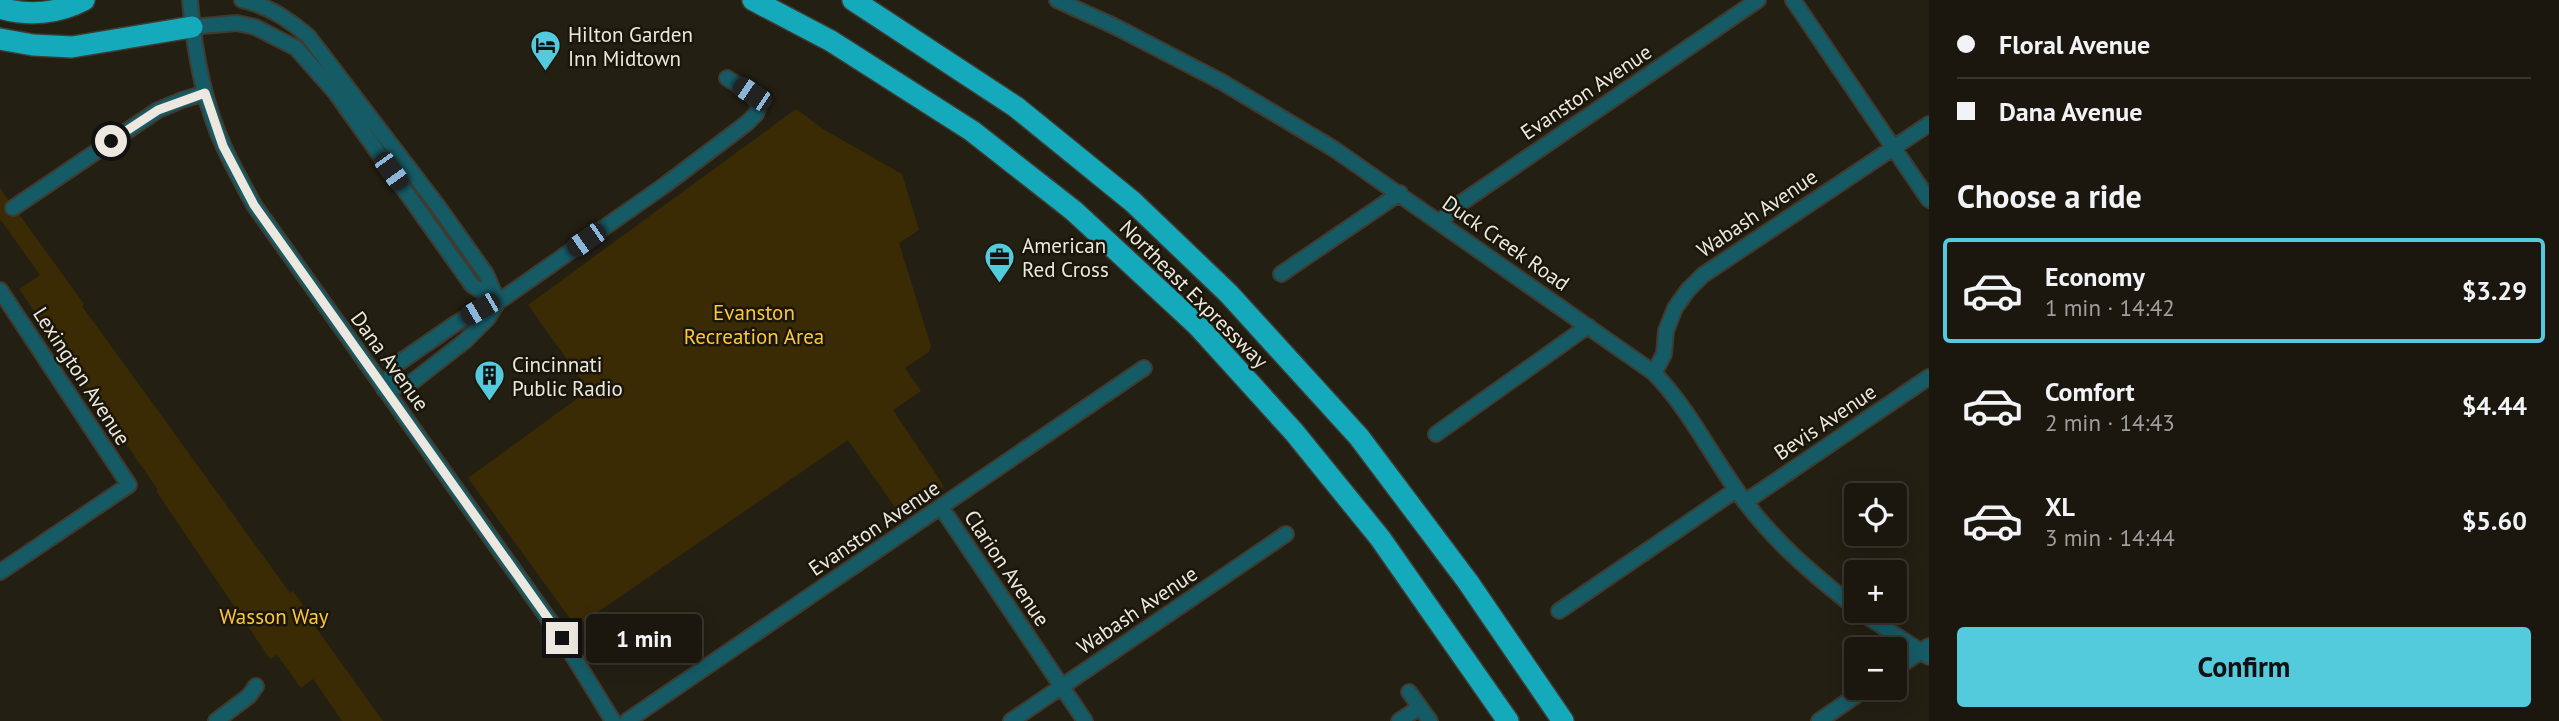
<!DOCTYPE html>
<html lang="en">
<head>
<meta charset="utf-8">
<style>
  body { margin:0; font-family:"PT Sans",sans-serif; background:#28241c; color:#f1f3f6; height:100vh; display:flex; flex-direction:column; font-size:26px; white-space:nowrap }
  * { box-sizing:border-box; margin:0 }
  p { font-size:23px; color:#a09f9e }
  .icon { flex:none; width:38px; height:38px; fill:none; stroke:currentColor; stroke-width:2; stroke-linecap:round; stroke-linejoin:round }
  .map { position:relative; flex:1; overflow:hidden }
  .panel { display:flex; flex-direction:column; background:#1b170e; width:630px }
  .panel>* { flex:none }
  .guide { display:grid; align-content:center; height:154px; padding:0 28px; background:#1b170e }
  .buttons { position:absolute; left:1844px; top:483px; display:grid; gap:14px }
  .buttons a { display:grid; place-items:center; width:63px; height:63px; border-radius:7px; background:#1b170e; box-shadow:0 4px 18px #0003,0 0 0 2px #39362e; font-size:35px }
  .end { position:absolute; width:32px; height:32px; margin:-16px; border:9px solid #ece8e0; background:#111; box-shadow:0 0 0 4px #111 }
  .from { border-radius:50% }
  .bubble { position:absolute; height:49px; border-radius:7px; background:#1b170e; box-shadow:0 4px 18px #0003,0 0 0 2px #39362e; font-size:23px; font-weight:800; line-height:49px; text-align:center }
  .car { position:absolute; width:21px; height:42px; margin:-21px -10px; border-radius:9px; box-shadow:0 0 5px 2px #0007; background:linear-gradient(#222 24%,#8ab4d8 0 40%,#222 0 76%,#8ab4d8 0 86%,#222 0) }
  .guide b { display:flex; align-items:center; gap:24px; height:66px; font-size:26px }
  .guide b+b { border-top:2px solid #39362e }
  .guide i { width:18px; height:18px; background:#f1f3f6 }
  ul { padding:0; list-style:none }
  li { display:flex; align-items:center; gap:21px; height:105px; margin:0 14px 10px; padding:0 14px; border:4px solid transparent; border-radius:7px }
  li div { flex:1 }
  li b { display:block; font-size:26px }
  li em { font-style:normal; font-weight:800 }
  li.current { border-color:#54cadd }
  li>.icon { width:63px; height:63px; stroke-width:1.5 }
  h2 { padding:0 28px; font-size:32px; line-height:84px }
  .action { display:flex; gap:14px; margin-top:auto; padding:14px 28px }
  .action a { flex:1; height:80px; border-radius:7px; background:#54cadd; color:#111; font-size:28px; font-weight:800; line-height:80px; text-align:center }
  main { display:flex; flex:1; min-height:0 }
  .map>svg:first-child { display:block }
  .park { fill:#3a2b04 }
  .lines { fill:none; stroke-linecap:round; stroke-linejoin:round }
  .minor-casing { stroke:#403b30; stroke-width:18 }
  .highway-casing { stroke:#403b30; stroke-width:24 }
  .minor { stroke:#155b66; stroke-width:14 }
  .highway { stroke:#15a9bc; stroke-width:21 }
  .route { stroke:#ece8e0; stroke-width:9 }
  .labels { text-anchor:middle; dominant-baseline:central; stroke-width:5; stroke-linejoin:round; paint-order:stroke }
  .poi-label { font-size:21px; fill:#ece8e0; stroke:#1b160a; text-anchor:start }
  .street-label { font-size:21px; fill:#ece8e0; stroke:#1b160a }
  .park-label { font-size:21px; fill:#fdc73b; stroke:#1b160a }
</style>
</head>
<body>
<main>
<div class="map">
<svg width="1929" height="721" viewBox="0 0 1929 721">
  <rect width="100%" height="100%" fill="#241f13"/>
  <path class="park" d="M796,109l27,20 79,45 17,56 -20,13 32,103 -2,6 -24,16 16,23 -28,19 51,76 -43,30 -53,-76 -272,187 -108,-149 121,-88 -61,-85z
    M0,188l84,116 -2,2 208,287 3,-2 10,14 -2,2 82,114h-41l-29,-42 -12,9 -24,-33 -7,4 -114,-168 2,-1 -139,-201 21,-14 -40,-56z"/>
  <g class="lines">
    <defs>
      <path id="minor" d="M190,0c4,49 13,102 34,147 9,20 20,39 30,58l308,433 51,83
        M242,0c26,6 45,18 66,36l129,169 49,69 12,28
        M1057,0l59,27 106,55 112,67 320,224c34,35 56,80 84,119 33,47 74,82 119,117
        M1793,0l136,200
        M192,27l45,-4 18,4 41,21 39,44 137,193 26,17
        M13,208l145,-98 24,-10 23,-7
        M1440,222l15,-15 303,-207
        M1281,274l119,-81
        M0,290l129,195 -129,87
        M1654,373l10,-19 2,-23 9,-23 13,-18 15,-15 226,-151
        M384,389l13,-25 58,-40 25,-15 18,-7 167,-117 82,-62 9,-9 3,-9 -7,-11 -25,-16
        M384,389l27,-6 54,-42 22,-22 11,-17
        M1436,434l152,-108
        M1745,502l184,-125
        M941,507l144,214
        M1559,611l177,-121
        M1859,611l70,46
        M1895,669l34,-23
        M1409,692l21,29
        M216,721l33,-25 7,-10
        M627,721l517,-353
        M1011,721l275,-187
        M1399,721l21,-14
        M1819,721l48,-33"/>
      <path id="highway" d="M753,0l78,41 141,90 102,80 123,114 97,107 86,106 128,183
        M853,0l163,107 117,95 96,92 130,143 109,145 95,139
        M0,8c28,8 58,6 84,-8
        M0,39l33,6 39,2 120,-20"/>
    </defs>
    <use href="#minor" class="minor-casing"/>
    <use href="#highway" class="highway-casing"/>
    <use href="#minor" class="minor"/>
    <use href="#highway" class="highway"/>
  </g>
  <g class="lines">
    <path class="route" d="M111,141l47,-31 47,-17 18,53 31,59 308,433"/>
  </g>
  <defs>
    <symbol id="hotel-pin" viewBox="-11 -11 22 30"><path d="M0 17L-7.5 6A9.5 9.5 0 1 1 7.5 6Z" fill="#54cadd" stroke="#1b160a"/><path d="M-6-4.5h1.5V1H6V5H4.5V3h-9V5H-6ZM-4 0a1.8 1.8 0 1 1 3.6 0ZM.5 0V-2.5h3Q6-2.5 6 0Z" fill="#111"/></symbol>
    <symbol id="office-pin" viewBox="-11 -11 22 30"><path d="M0 17L-7.5 6A9.5 9.5 0 1 1 7.5 6Z" fill="#54cadd" stroke="#1b160a"/><path d="M-6-3h4V-5.5h4V-3h4V5H-6ZM-1-4.5V-3h2v-1.5ZM-6 0V1H6V0Z" fill="#111"/></symbol>
    <symbol id="building-pin" viewBox="-11 -11 22 30"><path d="M0 17L-7.5 6A9.5 9.5 0 1 1 7.5 6Z" fill="#54cadd" stroke="#1b160a"/><path d="M-4-6H4V6H1V3H-1V6H-4ZM-2.5-4.3h1.7v1.8h-1.7ZM.8-4.3h1.7v1.8H.8ZM-2.5-1h1.7V.8h-1.7ZM.8-1h1.7V.8H.8Z" fill="#111"/></symbol>
  </defs>
  <g fill-rule="evenodd">
    <use href="#hotel-pin" x="528" y="28" width="35" height="47"/>
    <use href="#office-pin" x="982" y="240" width="35" height="47"/>
    <use href="#building-pin" x="472" y="358" width="35" height="47"/>
  </g>
  <g class="labels">
    <g class="poi-label">
      <text x="568" y="34">Hilton Garden<tspan x="568" dy="24">Inn Midtown</tspan></text>
      <text x="1022" y="245">American<tspan x="1022" dy="24">Red Cross</tspan></text>
      <text x="512" y="364">Cincinnati<tspan x="512" dy="24">Public Radio</tspan></text>
    </g>
    <g class="street-label">
      <text transform="translate(1586 92) rotate(-34)">Evanston Avenue</text>
      <text transform="translate(1757 213) rotate(-34)">Wabash Avenue</text>
      <text transform="translate(1506 243) rotate(35)">Duck Creek Road</text>
      <text transform="translate(1194 294) rotate(45)">Northeast Expressway</text>
      <text transform="translate(390 361) rotate(54)">Dana Avenue</text>
      <text transform="translate(82 376) rotate(57)">Lexington Avenue</text>
      <text transform="translate(1825 422) rotate(-34)">Bevis Avenue</text>
      <text transform="translate(874 528) rotate(-34)">Evanston Avenue</text>
      <text transform="translate(1007 568) rotate(56)">Clarion Avenue</text>
      <text transform="translate(1137 610) rotate(-34)">Wabash Avenue</text>
    </g>
    <g class="park-label">
      <text x="754" y="312">Evanston<tspan x="754" dy="24">Recreation Area</tspan></text>
      <text x="274" y="616">Wasson Way</text>
    </g>
  </g>
</svg>
<div class="buttons">
<a><svg class="icon" aria-label="locate" viewBox="0 0 24 24"><circle cx="12" cy="12" r="6"/><path d="M12 2v4M12 18v4M2 12h4M18 12h4"/></svg></a>
<a>+</a>
<a>−</a>
</div>
<i class="end from" style="left:111px;top:141px"></i>
<i class="end" style="left:562px;top:638px"></i>
<div class="bubble" style="left:586px;top:614px;width:116px">1 min</div>
<i class="car" style="left:752px;top:94px;rotate:304deg"></i>
<i class="car" style="left:391px;top:171px;rotate:144deg"></i>
<i class="car" style="left:586px;top:240px;rotate:235deg"></i>
<i class="car" style="left:480px;top:309px;rotate:240deg"></i>
</div>
<section class="panel">
<div class="guide">
<b><i class="from"></i>Floral Avenue</b>
<b><i></i>Dana Avenue</b>
</div>
<h2>Choose a ride</h2>
<ul>
<li class="current"><svg class="icon" aria-label="car" viewBox="0 0 24 24"><path d="M5 17H2v-5l4-1 3-4h7l3 4 3 1v5h-3M9 17h6M6 11h13"/><circle cx="7" cy="17" r="2"/><circle cx="17" cy="17" r="2"/></svg><div><b>Economy</b><p>1 min · 14:42</p></div><em>$3.29</em></li>
<li><svg class="icon" aria-label="car" viewBox="0 0 24 24"><path d="M5 17H2v-5l4-1 3-4h7l3 4 3 1v5h-3M9 17h6M6 11h13"/><circle cx="7" cy="17" r="2"/><circle cx="17" cy="17" r="2"/></svg><div><b>Comfort</b><p>2 min · 14:43</p></div><em>$4.44</em></li>
<li><svg class="icon" aria-label="car" viewBox="0 0 24 24"><path d="M5 17H2v-5l4-1 3-4h7l3 4 3 1v5h-3M9 17h6M6 11h13"/><circle cx="7" cy="17" r="2"/><circle cx="17" cy="17" r="2"/></svg><div><b>XL</b><p>3 min · 14:44</p></div><em>$5.60</em></li>
</ul>
<div class="action"><a>Confirm</a></div>
</section>
</main>
</body>
</html>
